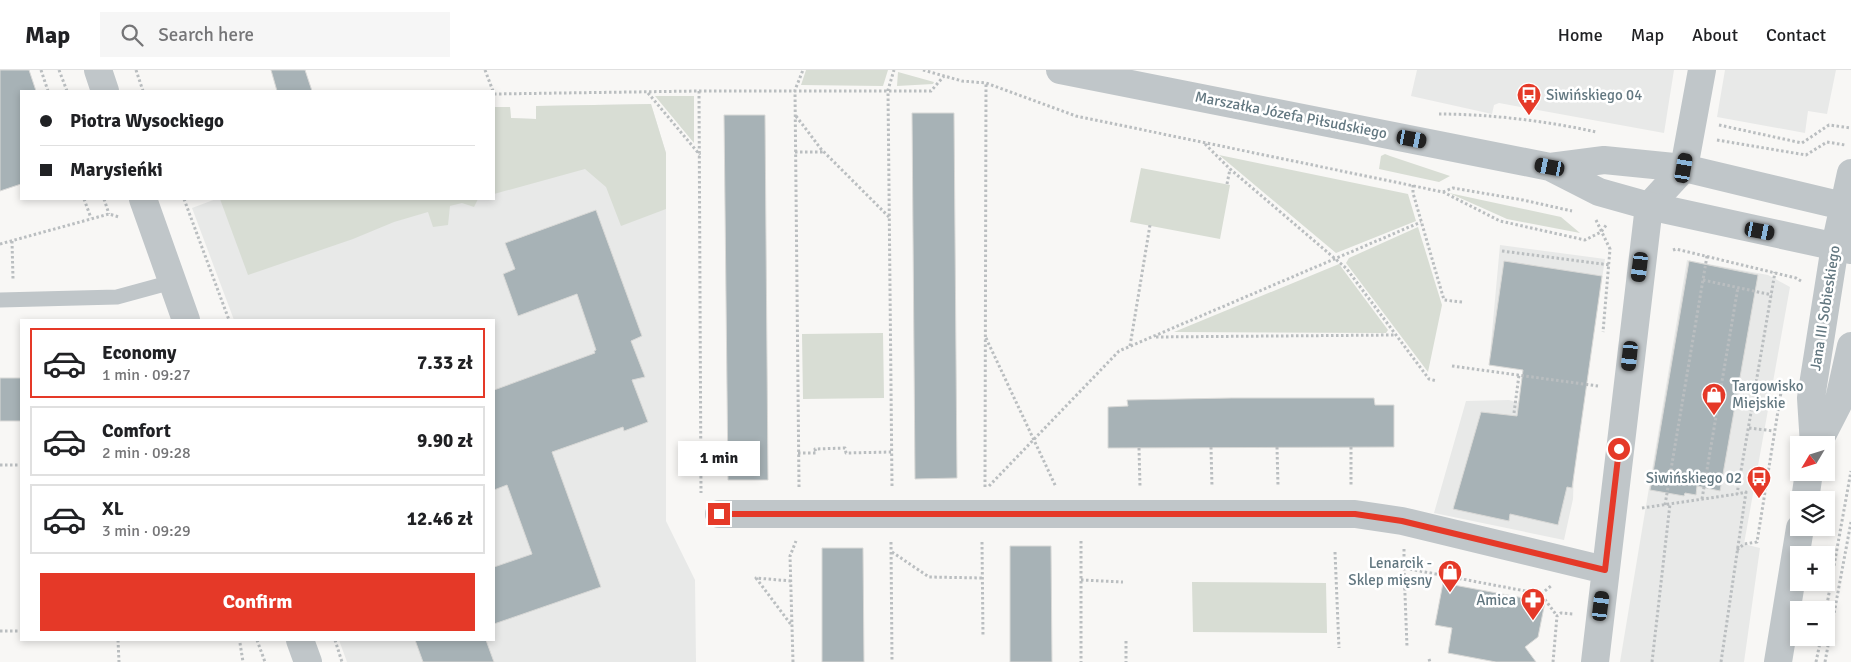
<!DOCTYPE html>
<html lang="en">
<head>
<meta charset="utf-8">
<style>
  body { margin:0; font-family:Signika,sans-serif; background:#f6f6f6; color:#202124; height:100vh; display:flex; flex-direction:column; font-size:19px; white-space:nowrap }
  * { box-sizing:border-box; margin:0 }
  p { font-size:16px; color:#757577 }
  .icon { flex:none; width:28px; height:28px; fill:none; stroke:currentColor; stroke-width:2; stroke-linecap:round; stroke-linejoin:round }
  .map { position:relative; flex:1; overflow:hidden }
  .sheet { position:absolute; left:20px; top:249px; width:475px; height:322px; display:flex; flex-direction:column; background:#fff; border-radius:0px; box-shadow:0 2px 8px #0003 }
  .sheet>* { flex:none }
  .hud { position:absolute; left:20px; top:20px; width:475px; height:110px; border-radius:0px; box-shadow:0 2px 8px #0003; display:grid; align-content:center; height:110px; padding:0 20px; background:#fff }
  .needle { width:32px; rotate:232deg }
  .buttons { position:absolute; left:1790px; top:366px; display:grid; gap:10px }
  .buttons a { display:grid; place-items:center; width:45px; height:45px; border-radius:0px; background:#fff; box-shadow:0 2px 8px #0003; font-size:25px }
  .end { position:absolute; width:22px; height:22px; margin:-11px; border:6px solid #e53928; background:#fff; box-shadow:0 0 0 2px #fff }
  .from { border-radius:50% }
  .bubble { position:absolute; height:35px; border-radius:0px; background:#fff; box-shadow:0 2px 8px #0003; font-size:16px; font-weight:800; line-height:35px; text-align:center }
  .car { position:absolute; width:15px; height:30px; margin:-15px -8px; border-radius:6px; box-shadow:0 0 4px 1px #0007; background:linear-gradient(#222 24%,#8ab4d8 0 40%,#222 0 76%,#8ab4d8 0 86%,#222 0) }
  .hud b { display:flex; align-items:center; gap:18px; height:48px; font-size:19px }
  .hud b+b { border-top:1px solid #e0e0e0 }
  .hud i { width:12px; height:12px; background:#202124 }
  ul { padding:9px 0 0; list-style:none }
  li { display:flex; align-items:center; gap:15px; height:70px; margin:0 10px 8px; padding:0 10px; border:2px solid #e0e0e0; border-radius:0px }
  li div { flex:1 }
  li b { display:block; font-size:19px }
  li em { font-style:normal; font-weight:800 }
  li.on { border-color:#e53928 }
  li>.icon { width:45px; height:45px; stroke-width:1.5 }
  .primary-button { display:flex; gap:10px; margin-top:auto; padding:10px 20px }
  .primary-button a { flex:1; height:58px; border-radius:0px; background:#e53928; color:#fff; font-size:20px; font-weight:800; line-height:58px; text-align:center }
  header { display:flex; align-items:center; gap:30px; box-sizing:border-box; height:70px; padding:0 25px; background:#fff; border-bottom:1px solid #e0e0e0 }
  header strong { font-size:24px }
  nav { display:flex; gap:28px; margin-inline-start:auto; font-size:18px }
  .search { width:350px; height:45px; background:#f6f6f6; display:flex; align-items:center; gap:12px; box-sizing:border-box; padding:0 18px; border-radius:0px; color:#757577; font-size:19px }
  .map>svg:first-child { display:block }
  .built { fill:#e8e9e8 }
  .green { fill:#d8ddd4 }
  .building { fill:#a7b2b6; stroke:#d9d9d7 }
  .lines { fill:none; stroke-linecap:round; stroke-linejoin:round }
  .path { stroke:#babec0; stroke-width:3; stroke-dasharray:2.5 2.5; stroke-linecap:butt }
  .service { stroke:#c0c6c9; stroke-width:15 }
  .minor { stroke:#c0c6c9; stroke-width:28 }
  .tertiary { stroke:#c0c6c9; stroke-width:28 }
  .route { stroke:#e53928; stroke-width:6 }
  .labels { text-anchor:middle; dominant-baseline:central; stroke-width:5; stroke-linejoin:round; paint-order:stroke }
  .poi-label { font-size:15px; fill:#627780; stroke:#fff; text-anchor:end }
  .street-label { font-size:15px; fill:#627780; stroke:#fff }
</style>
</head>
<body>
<header>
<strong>Map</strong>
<div class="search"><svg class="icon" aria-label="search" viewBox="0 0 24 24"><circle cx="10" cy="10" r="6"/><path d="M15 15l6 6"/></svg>Search here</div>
<nav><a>Home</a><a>Map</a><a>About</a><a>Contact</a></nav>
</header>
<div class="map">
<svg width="1851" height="592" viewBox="0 0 1851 592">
  <rect width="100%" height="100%" fill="#f8f7f5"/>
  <path class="built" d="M1417,0h257l-10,63 -165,-30 -5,2 -2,9 -81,-18z
    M1725,0h111l-9,44 -19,-3 -3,22 -88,-16z
    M651,34l15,49v368l29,59 1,82h-349l-8,-22h155v-320h-260l-42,-112 24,-9h278v-92h16l1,11 25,1v-13z
    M1500,175l105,14 -18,120 -98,-14z
    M1687,190l81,15 22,12 -46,257 16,4 -16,114h-124z
    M1509,330l10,3 55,69 -1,27 -9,41 -130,-27 32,-112z"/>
  <path class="green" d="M806,0h82l-5,16 -82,-1z
    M898,2l36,10 -1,2 -36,2z
    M655,26h39v47z
    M651,34l15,49v56l-45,17 -15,-39 -21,-18 -91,25v-87h16l1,11 25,1v-13z
    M1385,84l5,2 60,20 -11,6 -60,-13 2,-13z
    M1219,85l189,39 8,27 -80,32z
    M1141,98l89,17 -10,54 -90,-17z
    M1449,123l112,24 19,16 -73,-14z
    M220,129h258l-4,8 -12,-4 -12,3 -2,19 -15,2 -5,-15 -34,10 -41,17 -105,36z
    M1418,157l24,78 -14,67 -82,-109 3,-5z
    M1339,194l49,66 -2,3 -212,-1z
    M883,263l1,65 -81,1 -1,-65z
    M1192,512l134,1 1,50 -134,-1z"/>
  <path class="building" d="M0,0h29l7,21h-15v93l-21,7z
    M271,0h34l7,21h-35z
    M912,43h42l3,365 -42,1z
    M724,45h41l3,365h-40z
    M596,140l46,126 -11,5 14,36 -13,3 16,42 -24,9 -1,-4 -71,25 49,135 -107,37v-57l38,-13 -25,-69 -13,5v-100l101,-37 -1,-2 2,-1 -19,-56 -59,22 -15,-42 12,-5 -10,-26z
    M1504,191l98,15 -30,212 -5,-1 -9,38 -48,-11 -1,7 -56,-12 28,-97 36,4 6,-46 -34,-5z
    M1689,191l69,14 -38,216 -23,-5 -1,9 -11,-2 -1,3 -34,-6z
    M0,308h21v43h-21z
    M1232,328h142l1,7h19v42l-286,1v-41l20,-1 -1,-6z
    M1010,476h41l1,116h-42z
    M822,478h41l1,114h-42z
    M1443,513l102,19 -7,35 -13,10 11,15h-40l-48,-9 4,-25 -17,-3z
    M415,570h71l8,22h-71z"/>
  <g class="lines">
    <path class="path" d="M41,0l7,21
      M59,0l8,21
      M136,0l7,21
      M485,0l8,21
      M923,0l39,11 24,2 90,33 367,76 57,29 85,19 16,-8 6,-8
      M699,21l2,402
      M648,23l52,62
      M494,24l205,-3h232l13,-15
      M1439,44c50,0 108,7 157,18
      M796,46l25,33 69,69
      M1719,55l83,18 27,-18 22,3
      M1717,70l89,15 21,-13 18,3
      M1205,74l25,25 116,99 83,111 8,2
      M795,82h29
      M1227,114l3,-15
      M1413,115v8l31,107 18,2
      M1443,122l10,-4 70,12 49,11
      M84,129l7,19
      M104,129l5,15
      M184,129l45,121
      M1596,150l14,29 -7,83
      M12,171l1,38
      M0,174l109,-30 10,3
      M1673,180l3,-1 120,29 5,3
      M1502,181l108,14
      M1703,210l69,15
      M1156,267l239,-2
      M986,268l70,149
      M1130,276l20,-121
      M1452,296l146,20
      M1514,343l5,-38
      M1749,358l25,3
      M1211,377l1,40
      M1277,377l1,39
      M1351,377v39
      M1139,378l1,39
      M798,383h18l-1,-4 30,-1 1,5 45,-1
      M0,395h21
      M892,416l-4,-396 6,-20
      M989,416l130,-135 302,-129
      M799,417l-4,-397 8,-20
      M985,417l1,-404
      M1702,429l36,-212
      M1665,435l42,-249
      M1642,438l95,-14
      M1081,471v121
      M891,472l1,120
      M982,472l1,95
      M1404,479v19l137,26 16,22
      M1737,480l7,-6 13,-2 25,-156
      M892,482l37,25 53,1
      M1335,482l4,96
      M1404,498l3,79
      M1081,510l42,2
      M791,511l-35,-3 36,48
      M1541,524l10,-8
      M1826,540l25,-139
      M0,561h21
      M118,570l1,22
      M257,570l8,22
      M335,570l7,22
      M1126,571v21
      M240,573l3,19
      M1429,589l1,3
      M793,592l-3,-106 6,-15
      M1553,592l4,-46 4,-3 12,1
      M1652,592l18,-158
      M1721,592l25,-170 -9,2 38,-222
      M1816,592l5,-24
      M1825,592l26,-140"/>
    <path class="service" d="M0,230l117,-3 55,-15"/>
    <path class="minor" d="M98,0l7,21
      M143,129l43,121
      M719,444h636l47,7 203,49
      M300,570l8,22
      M1595,592l54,-456 35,-38 18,-98"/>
    <path class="tertiary" d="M1060,0l490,97 49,25 50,14 202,44
      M1550,97l54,-7 80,8 167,40
      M1814,375l-3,-47 24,-152 16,-73
      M1817,375l21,-41 13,-58
      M1805,430l4,-28
      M1778,592l22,-134"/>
  </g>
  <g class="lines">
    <path class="route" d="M719,444h636l47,7 203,49 14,-121"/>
  </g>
  <defs>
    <symbol id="bus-pin" viewBox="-11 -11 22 30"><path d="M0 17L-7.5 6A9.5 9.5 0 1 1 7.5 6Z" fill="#e53928" stroke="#fff"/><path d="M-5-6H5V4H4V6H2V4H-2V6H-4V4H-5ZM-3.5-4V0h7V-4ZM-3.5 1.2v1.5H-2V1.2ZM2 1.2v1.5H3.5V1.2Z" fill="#fff"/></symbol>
    <symbol id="shop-pin" viewBox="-11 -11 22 30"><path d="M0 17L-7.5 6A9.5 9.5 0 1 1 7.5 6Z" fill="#e53928" stroke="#fff"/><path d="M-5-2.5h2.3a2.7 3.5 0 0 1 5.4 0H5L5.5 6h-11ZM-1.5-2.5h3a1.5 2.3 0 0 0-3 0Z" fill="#fff"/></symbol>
    <symbol id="pharmacy-pin" viewBox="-11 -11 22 30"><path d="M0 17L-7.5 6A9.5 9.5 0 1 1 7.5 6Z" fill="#e53928" stroke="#fff"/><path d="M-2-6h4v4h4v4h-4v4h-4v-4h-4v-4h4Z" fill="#fff"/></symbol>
  </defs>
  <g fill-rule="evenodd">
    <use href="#bus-pin" x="1515" y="11" width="28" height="38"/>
    <use href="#shop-pin" x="1700" y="311" width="28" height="38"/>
    <use href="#bus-pin" x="1745" y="394" width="28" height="38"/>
    <use href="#shop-pin" x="1436" y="488" width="28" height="38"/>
    <use href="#pharmacy-pin" x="1519" y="516" width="28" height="38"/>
  </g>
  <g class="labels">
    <g class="poi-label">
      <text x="1546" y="25" text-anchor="start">Siwińskiego 04</text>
      <text x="1732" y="316" text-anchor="start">Targowisko<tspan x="1732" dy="17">Miejskie</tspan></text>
      <text x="1742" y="408">Siwińskiego 02</text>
      <text x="1432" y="493">Lenarcik -<tspan x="1432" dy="17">Sklep mięsny</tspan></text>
      <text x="1516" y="530">Amica</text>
    </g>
    <g class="street-label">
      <text transform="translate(1291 45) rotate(11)">Marszałka Józefa Piłsudskiego</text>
      <text transform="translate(1825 238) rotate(-81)">Jana III Sobieskiego</text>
    </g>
  </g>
</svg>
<div class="buttons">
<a><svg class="needle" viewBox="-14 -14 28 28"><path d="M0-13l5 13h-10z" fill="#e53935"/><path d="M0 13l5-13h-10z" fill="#757577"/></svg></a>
<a><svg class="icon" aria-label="layers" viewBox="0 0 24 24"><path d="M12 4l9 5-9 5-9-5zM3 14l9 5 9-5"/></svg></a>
<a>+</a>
<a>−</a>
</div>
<i class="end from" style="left:1619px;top:379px"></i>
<i class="end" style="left:719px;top:444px"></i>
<div class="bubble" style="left:678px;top:371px;width:82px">1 min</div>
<i class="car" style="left:1412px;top:69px;rotate:101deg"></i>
<i class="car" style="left:1550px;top:97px;rotate:281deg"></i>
<i class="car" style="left:1684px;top:98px;rotate:10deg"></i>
<i class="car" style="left:1760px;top:161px;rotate:101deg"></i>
<i class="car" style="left:1640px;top:197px;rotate:187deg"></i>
<i class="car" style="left:1630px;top:286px;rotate:186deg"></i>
<i class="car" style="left:1601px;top:536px;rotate:7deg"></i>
<div class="hud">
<b><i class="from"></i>Piotra Wysockiego</b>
<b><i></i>Marysieńki</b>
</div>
<section class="sheet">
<ul>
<li class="on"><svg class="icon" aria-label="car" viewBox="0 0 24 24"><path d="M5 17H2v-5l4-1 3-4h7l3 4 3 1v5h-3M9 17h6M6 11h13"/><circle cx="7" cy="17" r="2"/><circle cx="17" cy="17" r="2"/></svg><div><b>Economy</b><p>1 min · 09:27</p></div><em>7.33 zł</em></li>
<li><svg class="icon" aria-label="car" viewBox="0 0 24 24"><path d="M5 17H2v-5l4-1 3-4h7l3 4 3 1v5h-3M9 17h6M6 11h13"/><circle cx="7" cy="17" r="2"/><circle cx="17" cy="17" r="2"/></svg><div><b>Comfort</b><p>2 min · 09:28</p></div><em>9.90 zł</em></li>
<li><svg class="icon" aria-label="car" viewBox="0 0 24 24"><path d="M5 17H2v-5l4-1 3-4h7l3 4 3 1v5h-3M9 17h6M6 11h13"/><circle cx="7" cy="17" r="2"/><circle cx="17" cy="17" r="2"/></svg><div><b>XL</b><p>3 min · 09:29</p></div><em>12.46 zł</em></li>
</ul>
<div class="primary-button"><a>Confirm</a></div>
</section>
</div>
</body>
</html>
